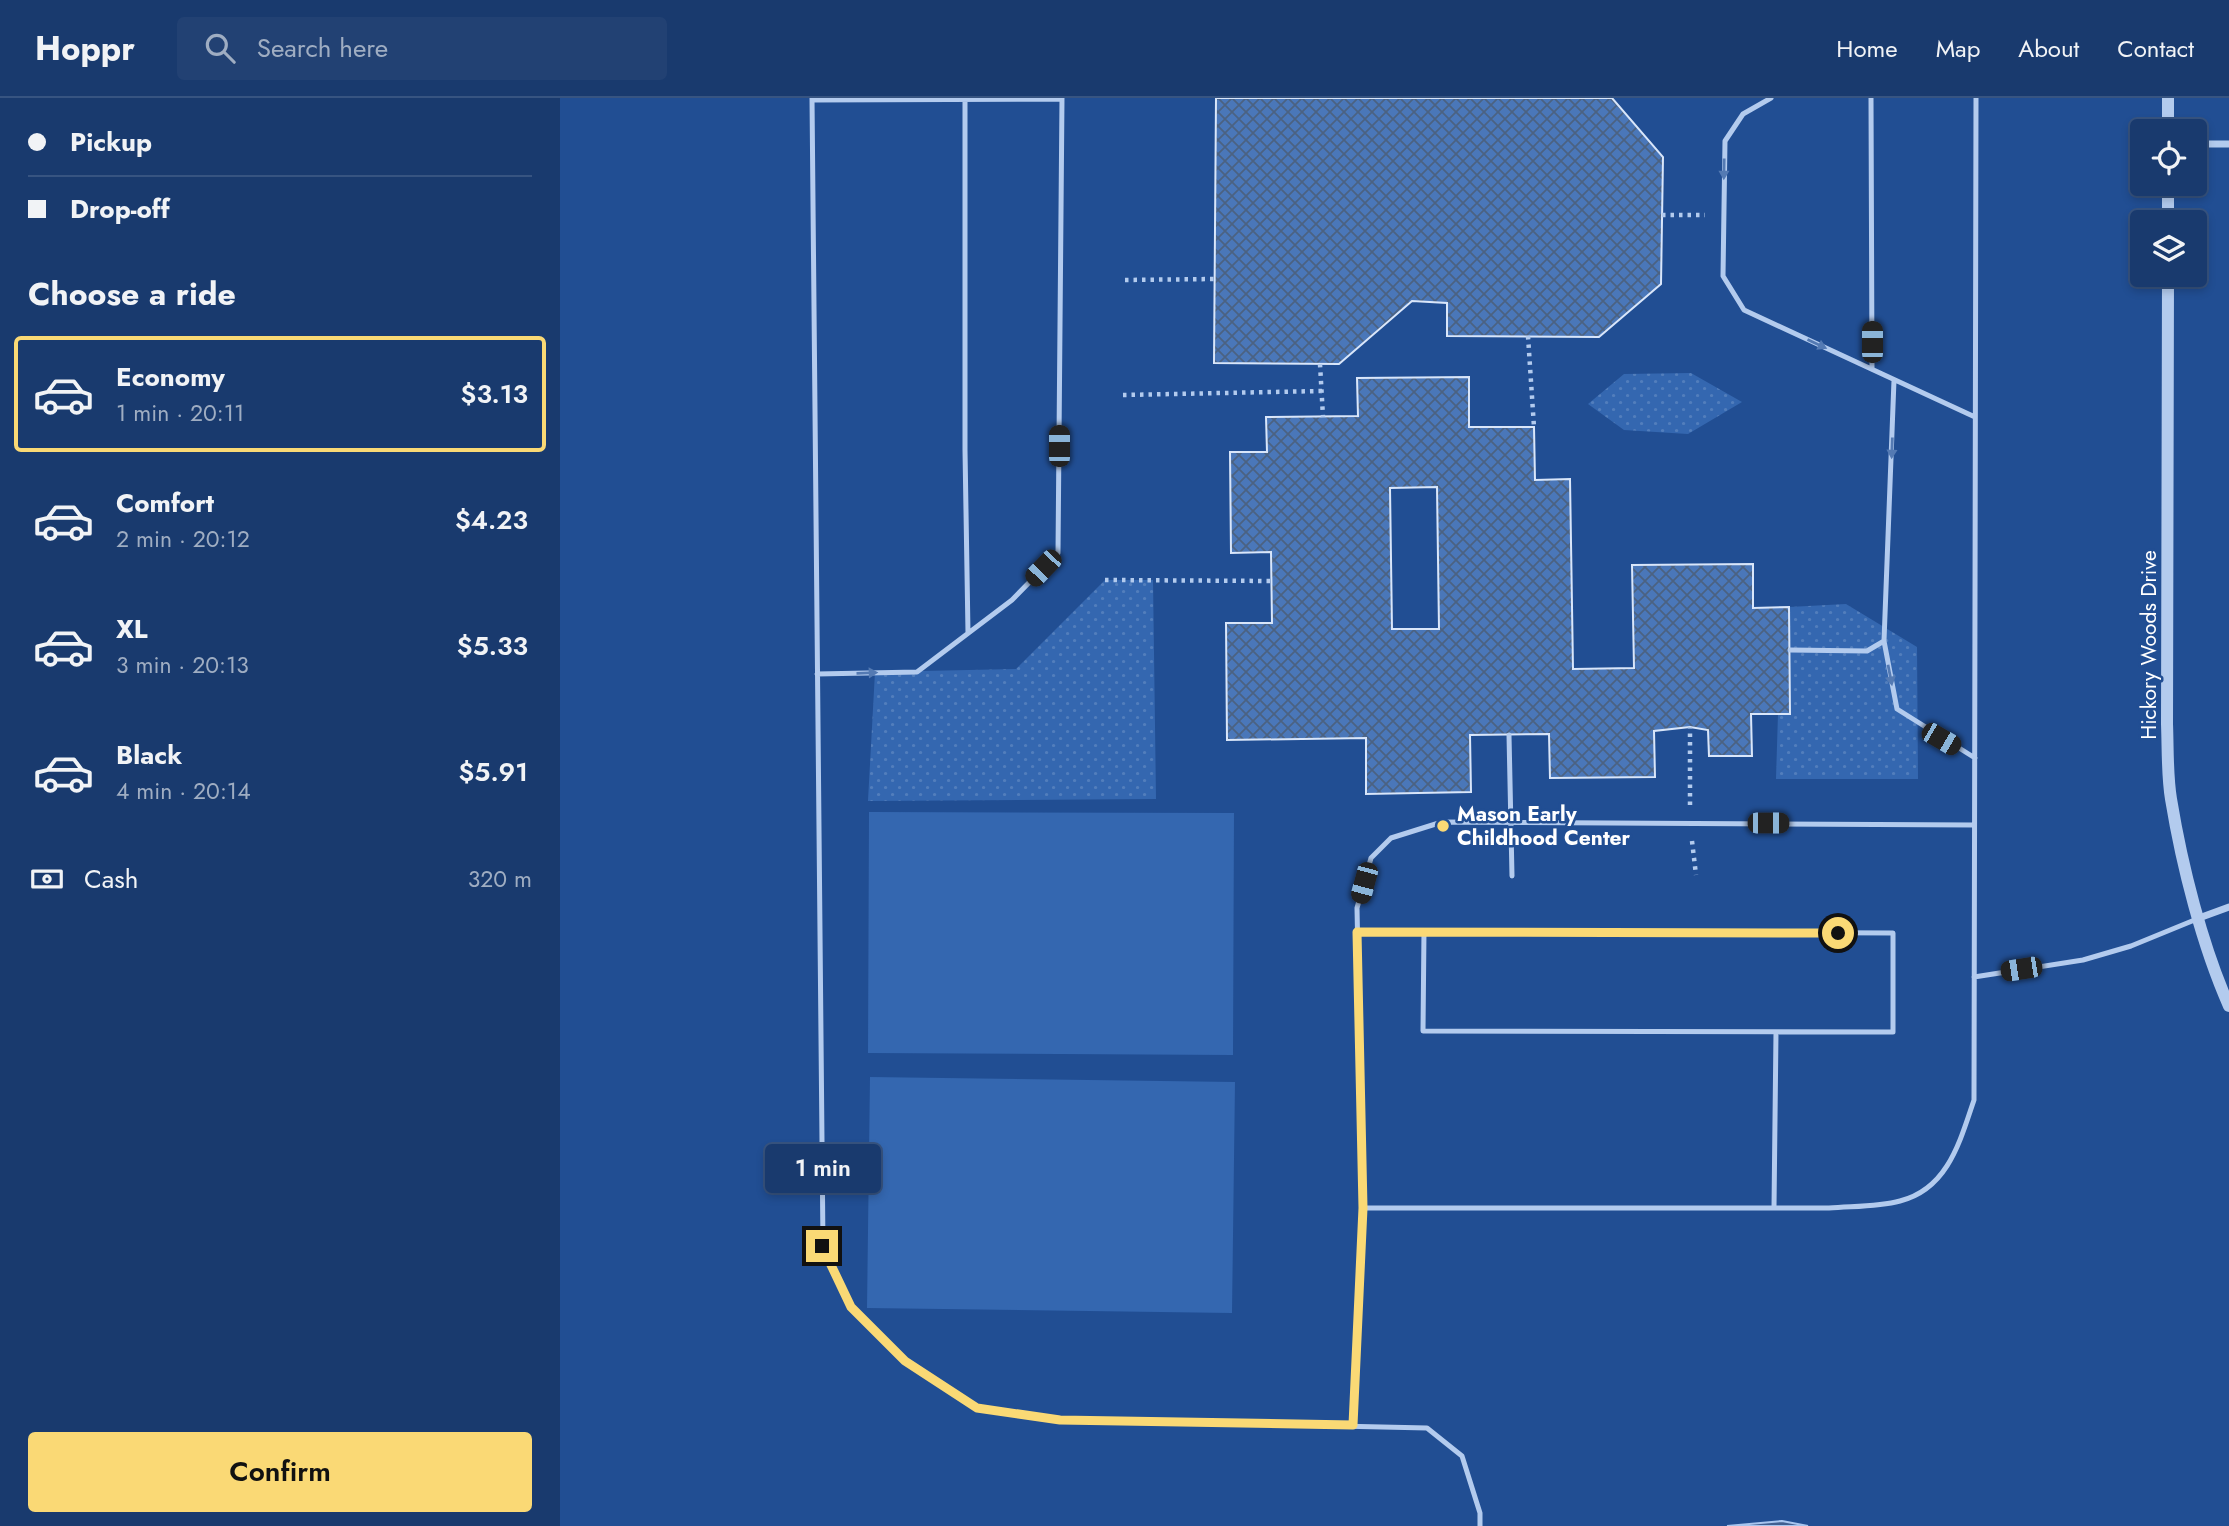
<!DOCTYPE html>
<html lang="en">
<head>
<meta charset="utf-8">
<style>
  body { margin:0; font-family:Jost,sans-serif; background:#224173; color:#f1f3f6; height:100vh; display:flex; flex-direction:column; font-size:26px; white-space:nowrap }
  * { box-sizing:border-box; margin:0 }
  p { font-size:23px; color:#9fadc2 }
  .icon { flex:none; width:38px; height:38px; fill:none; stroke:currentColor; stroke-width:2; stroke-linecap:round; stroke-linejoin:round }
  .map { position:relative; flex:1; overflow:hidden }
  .side { display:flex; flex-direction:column; background:#193a6e; width:560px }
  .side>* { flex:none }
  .top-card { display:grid; align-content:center; height:154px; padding:0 28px; background:#193a6e }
  .tools { position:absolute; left:1570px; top:21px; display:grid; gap:14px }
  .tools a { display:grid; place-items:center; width:77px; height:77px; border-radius:7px; background:#193a6e; box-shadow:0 4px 10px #0003,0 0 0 2px #375481; font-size:35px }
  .end { position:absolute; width:32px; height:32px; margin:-16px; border:9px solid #fad975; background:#111; box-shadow:0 0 0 4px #111 }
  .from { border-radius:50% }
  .bubble { position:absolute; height:49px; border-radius:7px; background:#193a6e; box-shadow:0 4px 10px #0003,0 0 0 2px #375481; font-size:23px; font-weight:600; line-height:49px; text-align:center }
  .car { position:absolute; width:21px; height:42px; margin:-21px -10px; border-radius:9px; box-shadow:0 0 5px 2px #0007; background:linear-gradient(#222 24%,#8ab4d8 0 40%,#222 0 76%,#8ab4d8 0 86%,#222 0) }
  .top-card b { display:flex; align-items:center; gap:24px; height:66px; font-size:26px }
  .top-card b+b { border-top:2px solid #375481 }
  .top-card i { width:18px; height:18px; background:#f1f3f6 }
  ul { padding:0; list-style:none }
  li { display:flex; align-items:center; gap:21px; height:116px; margin:0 14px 10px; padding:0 14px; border:4px solid transparent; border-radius:7px }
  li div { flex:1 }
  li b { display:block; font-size:26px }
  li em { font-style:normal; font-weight:600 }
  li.selected { border-color:#fad975 }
  li>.icon { width:63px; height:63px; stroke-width:1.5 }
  h2 { padding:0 28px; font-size:32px; line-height:84px }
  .pay { display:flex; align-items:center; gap:18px; height:77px; padding:0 28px; font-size:26px }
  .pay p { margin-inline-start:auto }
  .cta { display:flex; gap:14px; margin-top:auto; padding:14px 28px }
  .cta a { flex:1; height:80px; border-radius:7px; background:#fad975; color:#111; font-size:28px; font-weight:600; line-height:80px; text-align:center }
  header { display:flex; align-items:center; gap:42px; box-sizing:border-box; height:98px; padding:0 35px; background:#193a6e; border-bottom:2px solid #375481 }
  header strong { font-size:33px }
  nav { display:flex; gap:38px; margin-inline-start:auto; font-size:24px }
  .search { width:490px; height:63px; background:#224173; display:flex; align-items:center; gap:18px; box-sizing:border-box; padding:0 24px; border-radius:7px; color:#9fadc2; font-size:26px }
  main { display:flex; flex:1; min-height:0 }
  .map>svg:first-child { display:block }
  .park { fill:url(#park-dots) }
  .pitch { fill:#3467b0 }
  .water { fill:url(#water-rules); stroke:#a7c5ef; stroke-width:2 }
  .building { fill:url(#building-cross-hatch); stroke:#d9e6fa; stroke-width:2; fill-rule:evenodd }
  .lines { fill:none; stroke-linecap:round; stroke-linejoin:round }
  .path { stroke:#b3cbee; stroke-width:4.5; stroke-dasharray:3.5 5; stroke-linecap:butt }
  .service { stroke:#b3cbee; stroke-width:5 }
  .minor { stroke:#b3cbee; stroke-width:7 }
  .tertiary { stroke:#b3cbee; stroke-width:12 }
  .oneway { fill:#547ab3 }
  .route { stroke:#fad975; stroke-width:9 }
  .poi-dot { fill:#fad975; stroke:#214e93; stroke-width:2.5 }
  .labels { text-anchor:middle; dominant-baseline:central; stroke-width:5; stroke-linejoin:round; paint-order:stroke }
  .street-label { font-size:21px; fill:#fff; stroke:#214e93 }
  .poi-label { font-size:21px; font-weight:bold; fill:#fff; stroke:#214e93; text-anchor:start }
</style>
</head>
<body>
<header>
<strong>Hoppr</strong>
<div class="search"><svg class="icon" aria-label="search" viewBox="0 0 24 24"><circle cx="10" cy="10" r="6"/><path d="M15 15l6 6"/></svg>Search here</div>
<nav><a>Home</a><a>Map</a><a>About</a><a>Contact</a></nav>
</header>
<main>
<section class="side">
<div class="top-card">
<b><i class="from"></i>Pickup</b>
<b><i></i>Drop-off</b>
</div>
<h2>Choose a ride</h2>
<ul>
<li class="selected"><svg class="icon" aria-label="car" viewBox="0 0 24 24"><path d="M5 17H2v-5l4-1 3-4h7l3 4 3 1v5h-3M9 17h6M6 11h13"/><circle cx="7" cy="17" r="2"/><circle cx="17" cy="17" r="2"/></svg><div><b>Economy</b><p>1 min · 20:11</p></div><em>$3.13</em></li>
<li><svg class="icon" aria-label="car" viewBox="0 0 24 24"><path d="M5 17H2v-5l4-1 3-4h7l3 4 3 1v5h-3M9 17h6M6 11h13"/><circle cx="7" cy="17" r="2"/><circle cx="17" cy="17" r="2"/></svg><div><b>Comfort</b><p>2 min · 20:12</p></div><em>$4.23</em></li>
<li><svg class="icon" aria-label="car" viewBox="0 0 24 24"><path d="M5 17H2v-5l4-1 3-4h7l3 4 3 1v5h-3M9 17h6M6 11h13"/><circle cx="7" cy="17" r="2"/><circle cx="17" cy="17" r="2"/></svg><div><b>XL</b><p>3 min · 20:13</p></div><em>$5.33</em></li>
<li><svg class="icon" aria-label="car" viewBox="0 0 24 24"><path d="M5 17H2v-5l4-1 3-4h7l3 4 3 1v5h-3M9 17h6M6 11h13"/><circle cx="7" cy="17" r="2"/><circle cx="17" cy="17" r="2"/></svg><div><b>Black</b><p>4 min · 20:14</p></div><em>$5.91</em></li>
</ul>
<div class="pay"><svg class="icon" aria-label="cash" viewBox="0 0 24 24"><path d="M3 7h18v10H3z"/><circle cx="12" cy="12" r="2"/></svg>Cash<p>320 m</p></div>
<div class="cta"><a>Confirm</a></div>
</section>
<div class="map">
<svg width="1669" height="1428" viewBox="0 0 1669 1428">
  <defs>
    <pattern id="park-dots" width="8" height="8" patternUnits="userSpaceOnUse" patternTransform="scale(1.75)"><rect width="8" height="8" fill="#3467b0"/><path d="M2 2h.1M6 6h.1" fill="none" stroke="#527ebc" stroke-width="1.8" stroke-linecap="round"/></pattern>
    <pattern id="water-rules" width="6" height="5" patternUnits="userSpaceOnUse" patternTransform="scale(1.75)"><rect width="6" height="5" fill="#405f91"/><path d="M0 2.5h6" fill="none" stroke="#5d77a2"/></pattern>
    <pattern id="building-cross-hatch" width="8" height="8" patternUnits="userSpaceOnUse" patternTransform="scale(1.75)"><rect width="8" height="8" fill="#4a77b9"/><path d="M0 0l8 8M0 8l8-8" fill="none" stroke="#4b6282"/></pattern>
  </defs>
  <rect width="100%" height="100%" fill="#214e93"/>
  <path class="park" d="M1131,275l51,29 -54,32 -64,-4 -36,-26 36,-30z
    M545,482h48l3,219 -288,2 7,-129 141,-3z
    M1286,506l71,43 1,132h-142l2,-65 12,-1 -1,-106z"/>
  <path class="pitch" d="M309,714l365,1 -1,242 -365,-2z
    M310,979l365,5 -3,231 -365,-5z"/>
  <path class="water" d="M1222,1423l26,5h-81z"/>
  <path class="building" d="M656,0h396l51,59 -2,127 -62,53 -152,-1v-33l-35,-2 -73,63 -125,-1z
    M909,279v50h65l1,53 35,-1 3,190 61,-1 -2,-103 121,-1v44l36,-1 1,107h-39l1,42h-43l-1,-26 -18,-3 -36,4 1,46 -105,1 -1,-44 -79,1 1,57 -105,2v-56l-139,2 -1,-117h46l-1,-71 -40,1 -1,-101h37l-1,-35 92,-1 -1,-38zM877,389l2,142h-47l-2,-141z"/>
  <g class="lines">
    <path class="path" d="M1102,117h43
      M565,182l89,-1
      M968,238l6,91
      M760,266l3,53
      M563,297l199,-4
      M545,482l167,1
      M1130,707v-78
      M1132,743l4,34"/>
    <path class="service" d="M252,0l11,1148 28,61 54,54 72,47 83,12 367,8 35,28 18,57v13
      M405,0v352l3,183
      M1211,0l-28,16 -18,27 -2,135 21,34 231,107
      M1311,0l1,271
      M252,2l250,-1
      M1334,282l-10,261 13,68 78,49
      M1230,552l77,1 17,-10
      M257,576l100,-2 95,-72 46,-47 4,-455
      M949,637l3,141
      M797,834l67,-1 469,2v99l-470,-1 1,-100
      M1414,879l109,-17 48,-14 66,-27
      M1214,1109l2,-175
      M803,1110h466c23,-2 49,-1 71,-7 48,-12 60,-60 74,-101l2,-1002
      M793,1327l10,-217 -6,-300 14,-50 20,-20 51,-16 532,3"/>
    <path class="minor" d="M1634,46h35
      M1639,820l30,-11"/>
    <path class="tertiary" d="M1608,33v-33
      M1608,124v-38
      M1608,177l-1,449c1,25 0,51 4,75 11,67 31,146 58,207"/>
  </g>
  <defs><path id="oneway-solid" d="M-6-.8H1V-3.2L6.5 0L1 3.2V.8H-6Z" transform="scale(1.75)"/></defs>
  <g class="oneway">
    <use href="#oneway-solid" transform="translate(1164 71) rotate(91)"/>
    <use href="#oneway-solid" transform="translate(1257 246) rotate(25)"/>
    <use href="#oneway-solid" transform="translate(1332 350) rotate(92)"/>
    <use href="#oneway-solid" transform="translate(307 575) rotate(-2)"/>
    <use href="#oneway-solid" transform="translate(1330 577) rotate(79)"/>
  </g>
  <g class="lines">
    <path class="route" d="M262,1148l29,61 54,54 72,47 83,12 293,5 10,-217 -6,-276 481,1"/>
  </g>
  <circle class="poi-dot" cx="883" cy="728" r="7"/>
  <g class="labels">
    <g class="street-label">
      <text transform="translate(1589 547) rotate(-90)">Hickory Woods Drive</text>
    </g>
    <g class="poi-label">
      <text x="897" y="716">Mason Early<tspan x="897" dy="24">Childhood Center</tspan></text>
    </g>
  </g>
</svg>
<div class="tools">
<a><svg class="icon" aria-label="locate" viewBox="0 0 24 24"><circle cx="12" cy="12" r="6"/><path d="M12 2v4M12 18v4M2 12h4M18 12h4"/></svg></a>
<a><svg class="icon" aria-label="layers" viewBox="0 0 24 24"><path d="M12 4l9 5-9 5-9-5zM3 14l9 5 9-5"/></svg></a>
</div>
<i class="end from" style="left:1278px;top:835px"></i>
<i class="end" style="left:262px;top:1148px"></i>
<div class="bubble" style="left:205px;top:1046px;width:116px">1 min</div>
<i class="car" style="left:1312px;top:244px;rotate:0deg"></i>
<i class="car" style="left:499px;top:348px;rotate:0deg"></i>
<i class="car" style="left:483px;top:470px;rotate:224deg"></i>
<i class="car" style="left:1381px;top:641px;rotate:120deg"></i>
<i class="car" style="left:1208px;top:725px;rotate:90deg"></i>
<i class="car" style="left:804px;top:785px;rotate:195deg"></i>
<i class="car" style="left:1461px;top:871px;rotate:261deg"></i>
</div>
</main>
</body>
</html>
